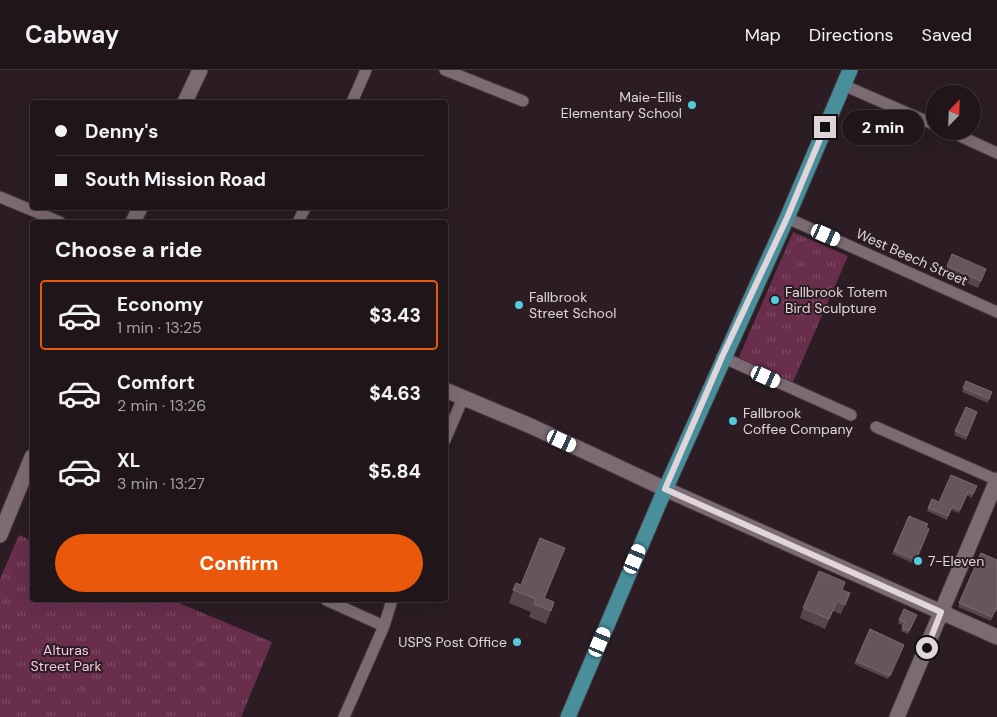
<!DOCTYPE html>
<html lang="en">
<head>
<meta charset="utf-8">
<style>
  body { margin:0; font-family:"DM Sans",sans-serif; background:#2d2327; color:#f1f3f6; height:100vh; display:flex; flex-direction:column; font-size:19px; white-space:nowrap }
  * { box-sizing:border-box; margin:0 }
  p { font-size:16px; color:#a29fa2 }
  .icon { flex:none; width:28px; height:28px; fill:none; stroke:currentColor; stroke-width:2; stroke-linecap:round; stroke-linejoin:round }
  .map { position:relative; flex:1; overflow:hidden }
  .side { position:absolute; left:30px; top:150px; width:418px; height:382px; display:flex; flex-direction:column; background:#20161a; border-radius:5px; box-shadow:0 5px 20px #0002,0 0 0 1px #3d3539 }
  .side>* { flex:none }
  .guide { position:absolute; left:30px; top:30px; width:418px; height:110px; border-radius:5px; box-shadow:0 5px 20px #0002,0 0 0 1px #3d3539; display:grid; align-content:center; height:110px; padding:0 25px; background:#20161a }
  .needle { width:32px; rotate:23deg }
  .buttons { position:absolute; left:926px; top:15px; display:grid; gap:10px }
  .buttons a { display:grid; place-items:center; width:55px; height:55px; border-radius:50%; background:#20161a; box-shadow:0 5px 20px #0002,0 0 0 1px #3d3539; font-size:25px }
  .end { position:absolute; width:22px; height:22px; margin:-11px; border:6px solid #e0d5da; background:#111; box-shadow:0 0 0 2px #111 }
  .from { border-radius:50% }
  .bubble { position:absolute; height:35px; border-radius:18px; background:#20161a; box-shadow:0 5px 20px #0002,0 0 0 1px #3d3539; font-size:16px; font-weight:800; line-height:35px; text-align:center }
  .car { position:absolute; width:15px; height:30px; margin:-15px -8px; border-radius:6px; box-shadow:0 0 4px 1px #0007; background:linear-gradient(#fff 24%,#345 0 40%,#fff 0 76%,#345 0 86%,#fff 0) }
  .guide b { display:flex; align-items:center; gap:18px; height:48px; font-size:19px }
  .guide b+b { border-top:1px solid #3d3539 }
  .guide i { width:12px; height:12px; background:#f1f3f6 }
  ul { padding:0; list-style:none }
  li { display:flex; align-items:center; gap:15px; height:70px; margin:0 10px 8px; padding:0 15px; border:2px solid transparent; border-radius:5px }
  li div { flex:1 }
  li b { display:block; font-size:19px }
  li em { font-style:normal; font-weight:800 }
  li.active { border-color:#ea580c }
  li>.icon { width:45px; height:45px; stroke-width:1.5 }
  h2 { padding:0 25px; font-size:22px; line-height:60px }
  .cta { display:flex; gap:10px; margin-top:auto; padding:10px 25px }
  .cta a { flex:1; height:58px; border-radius:30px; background:#ea580c; color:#fff; font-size:20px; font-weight:800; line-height:58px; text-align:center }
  header { display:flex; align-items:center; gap:30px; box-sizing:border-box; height:70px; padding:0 25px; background:#20161a; border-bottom:1px solid #3d3539 }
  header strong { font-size:24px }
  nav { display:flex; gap:28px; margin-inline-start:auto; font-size:18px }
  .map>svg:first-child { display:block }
  .grass { fill:url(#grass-tufts) }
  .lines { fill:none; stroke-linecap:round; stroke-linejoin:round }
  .street-casing { stroke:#44383e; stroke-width:13 }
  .secondary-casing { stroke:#44383e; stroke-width:17 }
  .primary-casing { stroke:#44383e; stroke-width:17 }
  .street { stroke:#7d6b73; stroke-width:11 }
  .secondary { stroke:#7d6b73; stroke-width:15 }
  .primary { stroke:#488f9b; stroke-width:15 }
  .wall { fill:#56474e }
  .building { fill:#65565d; stroke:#786a70 }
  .route { stroke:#e0d5da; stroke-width:6 }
  .poi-dot { fill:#53cbda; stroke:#2b1d23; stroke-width:2 }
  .labels { text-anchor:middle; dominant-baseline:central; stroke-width:4; stroke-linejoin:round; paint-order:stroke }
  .poi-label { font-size:14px; fill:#e0d5da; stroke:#2b1d23; text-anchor:start }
  .street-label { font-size:14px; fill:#e0d5da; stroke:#2b1d23 }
  .park-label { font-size:14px; fill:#f6c5db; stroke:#2b1d23 }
</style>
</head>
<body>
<header>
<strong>Cabway</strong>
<nav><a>Map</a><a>Directions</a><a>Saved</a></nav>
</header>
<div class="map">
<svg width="997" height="647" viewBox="0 0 997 647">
  <defs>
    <pattern id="grass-tufts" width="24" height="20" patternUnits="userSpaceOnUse" patternTransform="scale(1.25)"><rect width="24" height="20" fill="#682e4c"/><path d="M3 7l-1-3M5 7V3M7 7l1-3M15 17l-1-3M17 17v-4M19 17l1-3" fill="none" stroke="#7d4b65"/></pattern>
  </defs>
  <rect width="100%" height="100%" fill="#2b1d23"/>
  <path class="grass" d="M793,162l55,24 -55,126 -55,-23z
    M19,465l13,6v59h140l100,42 -31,75h-241v-138z"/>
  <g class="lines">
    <defs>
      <path id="street" d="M445,0l78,31
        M843,15l92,40
        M352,32l14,-32
        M949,61l48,22
        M0,127l60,25
        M787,148l210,94
        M298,152l7,-14
        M722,287l129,58
        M876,357l121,53
        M445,370l18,-42
        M326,530l58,26
        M344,647l40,-91 8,-26"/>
      <path id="secondary" d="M185,32l15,-32
        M133,152l7,-14
        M445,320l88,37 132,62 332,148
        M0,465l32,-78
        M897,647l100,-237"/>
      <path id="primary" d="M568,647l92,-216 127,-283 63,-148"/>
    </defs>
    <use href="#street" class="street-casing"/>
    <use href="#secondary" class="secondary-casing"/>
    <use href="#primary" class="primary-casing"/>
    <use href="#street" class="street"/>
    <use href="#secondary" class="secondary"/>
    <use href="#primary" class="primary"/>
  </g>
  <path class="wall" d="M947,196l39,3 -8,19 -33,-15z
    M966,311l26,11 -4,11 -26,-11z
    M966,337l11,5 -11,28 -12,-5z
    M977,416l-5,12 -5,-3 -8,18 -8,-3 -4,10 -20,-9 5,-12 7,3z
    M909,446l20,13 -14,35 -23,-10z
    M981,483l16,7v52l-2,-1 -4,10 -33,-14z
    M560,491l-15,37 9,4 -8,22 -17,-7 2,-5 -22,-9 7,-20 5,2z
    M842,520l8,3 -9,21 -8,-3 -8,18 -25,-11 3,-10z
    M904,539l13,6 -9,19 -7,-3 2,-5 -5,-3z
    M870,559l34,16 -16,34 -34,-15z"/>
  <path class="building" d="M952,184l34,15 -5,12 -34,-15z
    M966,311l26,11 -3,7 -26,-11z
    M966,337l11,5 -10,24 -12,-5z
    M951,405l26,11 -4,8 -5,-2 -8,18 -8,-3 -4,9 -20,-8 4,-9 7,3z
    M909,446l19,8 -2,3 3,2 -13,31 -22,-9z
    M540,468l25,10 -21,50 10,4 -3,9 -17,-7 2,-5 -23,-9 3,-7 5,2z
    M981,483l16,7v48h-1l-4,9 -33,-14z
    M819,501l26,11 -3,8 8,3 -5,12 -8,-4 -8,18 -26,-11z
    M904,539l13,6 -8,16 -7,-3 3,-6 -6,-2z
    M870,559l34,16 -14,31 -34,-15z"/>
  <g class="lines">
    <path class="route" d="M825,57l-38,91 -65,139 -57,132 276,123 -14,36"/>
  </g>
  <g class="poi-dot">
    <circle cx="692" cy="35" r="5"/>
    <circle cx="775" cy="230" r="5"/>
    <circle cx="519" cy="235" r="5"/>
    <circle cx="733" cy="351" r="5"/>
    <circle cx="918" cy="491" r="5"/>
    <circle cx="517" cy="572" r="5"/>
  </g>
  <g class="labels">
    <g class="poi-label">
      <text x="682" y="27" text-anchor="end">Maie-Ellis<tspan x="682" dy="16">Elementary School</tspan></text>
      <text x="785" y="222">Fallbrook Totem<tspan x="785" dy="16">Bird Sculpture</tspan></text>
      <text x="529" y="227">Fallbrook<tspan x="529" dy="16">Street School</tspan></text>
      <text x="743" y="343">Fallbrook<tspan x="743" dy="16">Coffee Company</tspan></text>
      <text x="928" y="491">7-Eleven</text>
      <text x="507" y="572" text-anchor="end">USPS Post Office</text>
    </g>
    <g class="street-label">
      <text transform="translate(912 187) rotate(24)">West Beech Street</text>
    </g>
    <g class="park-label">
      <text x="66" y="580">Alturas<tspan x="66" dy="16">Street Park</tspan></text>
    </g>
  </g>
</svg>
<div class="buttons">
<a><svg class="needle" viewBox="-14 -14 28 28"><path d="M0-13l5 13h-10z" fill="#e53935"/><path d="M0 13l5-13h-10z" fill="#a29fa2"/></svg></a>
</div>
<i class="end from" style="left:927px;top:578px"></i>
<i class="end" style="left:825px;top:57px"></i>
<div class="bubble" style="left:842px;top:40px;width:82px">2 min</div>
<i class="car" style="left:826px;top:165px;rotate:114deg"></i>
<i class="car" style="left:766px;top:307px;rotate:114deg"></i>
<i class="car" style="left:562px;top:371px;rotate:115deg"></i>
<i class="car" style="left:635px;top:489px;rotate:23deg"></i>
<i class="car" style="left:600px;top:572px;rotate:23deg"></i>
<div class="guide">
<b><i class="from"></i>Denny's</b>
<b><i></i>South Mission Road</b>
</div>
<section class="side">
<h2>Choose a ride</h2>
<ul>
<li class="active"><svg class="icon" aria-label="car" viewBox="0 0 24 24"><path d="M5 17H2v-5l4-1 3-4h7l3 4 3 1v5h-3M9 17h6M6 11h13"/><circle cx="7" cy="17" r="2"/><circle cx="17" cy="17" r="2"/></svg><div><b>Economy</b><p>1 min · 13:25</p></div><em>$3.43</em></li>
<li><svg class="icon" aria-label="car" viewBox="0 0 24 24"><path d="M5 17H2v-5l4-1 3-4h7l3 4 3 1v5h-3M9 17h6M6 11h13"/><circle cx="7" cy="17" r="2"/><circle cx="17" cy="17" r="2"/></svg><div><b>Comfort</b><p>2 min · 13:26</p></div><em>$4.63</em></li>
<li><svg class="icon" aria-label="car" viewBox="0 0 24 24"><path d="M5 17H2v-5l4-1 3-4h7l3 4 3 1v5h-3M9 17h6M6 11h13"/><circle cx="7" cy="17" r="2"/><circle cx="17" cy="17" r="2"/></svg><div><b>XL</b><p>3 min · 13:27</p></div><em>$5.84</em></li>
</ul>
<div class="cta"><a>Confirm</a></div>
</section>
</div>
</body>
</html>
